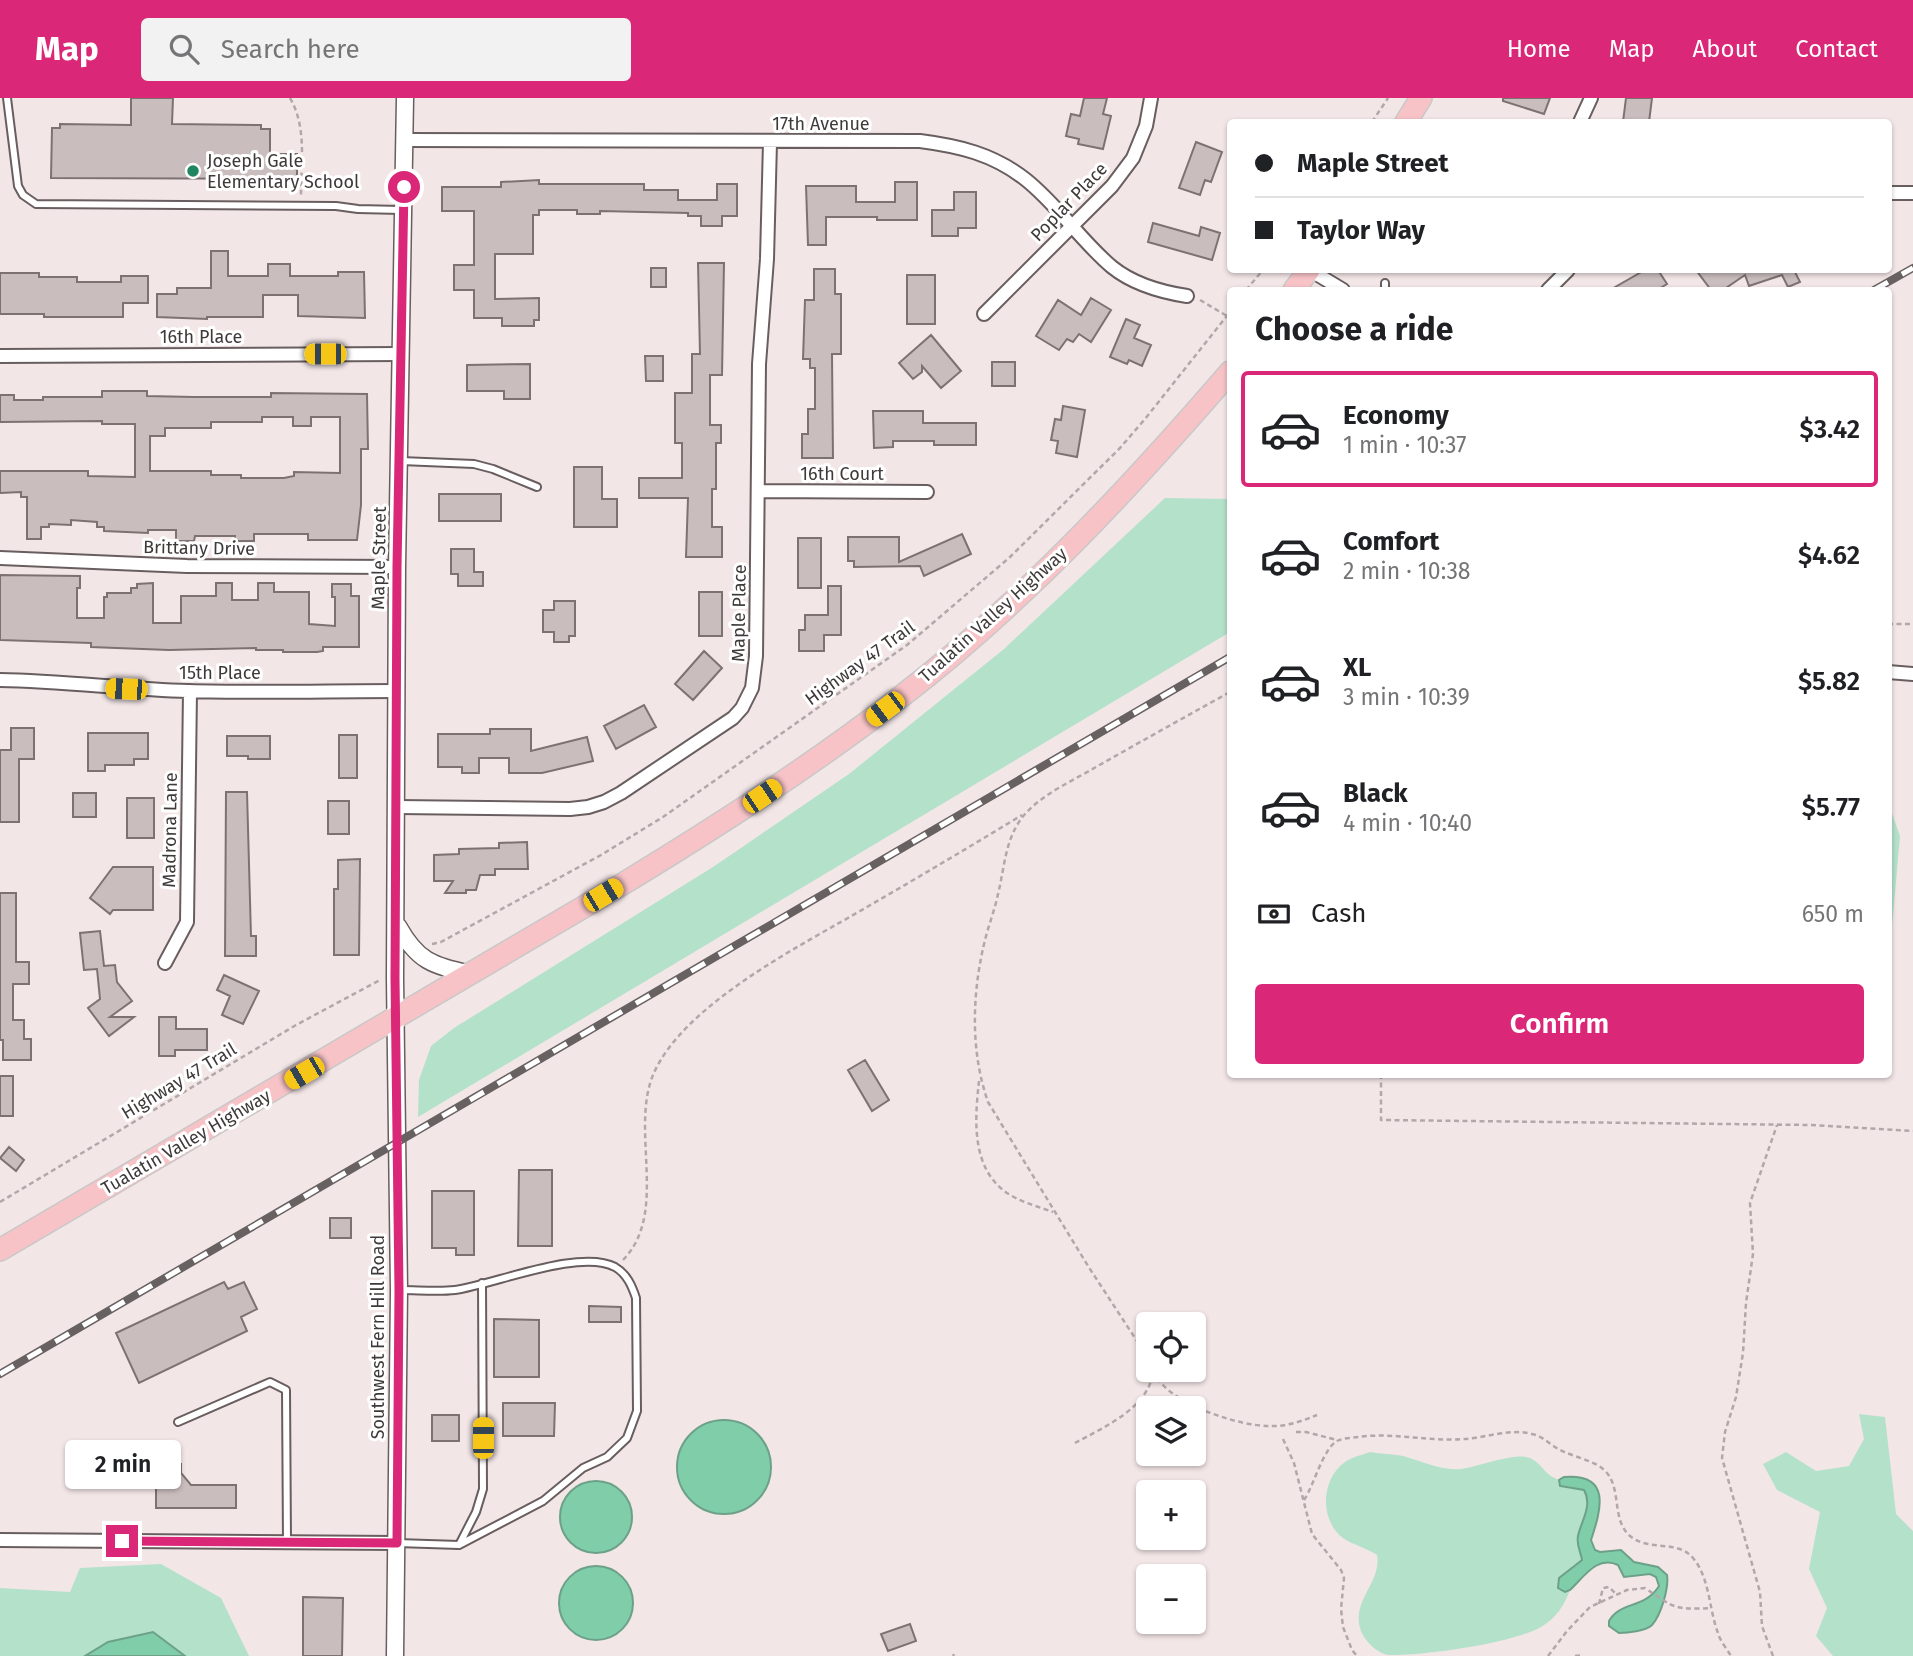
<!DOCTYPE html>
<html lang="en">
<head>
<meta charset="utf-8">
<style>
  body { margin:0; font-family:"Fira Sans",sans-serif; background:#f2f2f2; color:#202124; height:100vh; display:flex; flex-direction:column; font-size:26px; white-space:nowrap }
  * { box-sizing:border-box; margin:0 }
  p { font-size:23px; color:#757577 }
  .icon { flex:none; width:38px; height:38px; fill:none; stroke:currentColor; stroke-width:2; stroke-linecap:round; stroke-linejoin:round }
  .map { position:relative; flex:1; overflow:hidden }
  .drawer { position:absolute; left:1227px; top:189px; width:665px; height:791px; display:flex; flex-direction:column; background:#fff; border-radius:7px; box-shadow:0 2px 5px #0004 }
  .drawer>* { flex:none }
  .guide { position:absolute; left:1227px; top:21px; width:665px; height:154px; border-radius:7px; box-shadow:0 2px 5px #0004; display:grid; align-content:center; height:154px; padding:0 28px; background:#fff }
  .fabs { position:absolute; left:1136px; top:1214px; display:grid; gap:14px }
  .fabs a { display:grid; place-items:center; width:70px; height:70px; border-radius:7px; background:#fff; box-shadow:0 2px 5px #0004; font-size:35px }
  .end { position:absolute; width:32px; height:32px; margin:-16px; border:9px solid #db2777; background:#fff; box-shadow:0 0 0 4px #fff }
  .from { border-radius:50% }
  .bubble { position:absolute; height:49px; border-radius:7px; background:#fff; box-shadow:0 2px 5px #0004; font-size:23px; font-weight:600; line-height:49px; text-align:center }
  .car { position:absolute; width:21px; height:42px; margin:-21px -10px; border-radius:9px; box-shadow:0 0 5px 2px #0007; background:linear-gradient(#f5c518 24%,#345 0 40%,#f5c518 0 76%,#345 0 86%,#f5c518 0) }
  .guide b { display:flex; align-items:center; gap:24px; height:66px; font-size:26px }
  .guide b+b { border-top:2px solid #e0e0e0 }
  .guide i { width:18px; height:18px; background:#202124 }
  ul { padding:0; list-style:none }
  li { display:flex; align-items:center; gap:21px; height:116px; margin:0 14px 10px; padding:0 14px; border:4px solid transparent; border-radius:7px }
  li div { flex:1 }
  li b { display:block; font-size:26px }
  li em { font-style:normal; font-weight:600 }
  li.current { border-color:#db2777 }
  li>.icon { width:63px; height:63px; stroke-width:1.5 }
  h2 { padding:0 28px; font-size:32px; line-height:84px }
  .pay { display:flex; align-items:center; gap:18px; height:77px; padding:0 28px; font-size:26px }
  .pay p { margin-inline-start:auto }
  .button { display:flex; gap:14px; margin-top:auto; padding:14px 28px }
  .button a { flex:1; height:80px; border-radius:7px; background:#db2777; color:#fff; font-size:28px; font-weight:600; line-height:80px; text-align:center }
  header { display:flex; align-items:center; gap:42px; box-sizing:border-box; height:98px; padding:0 35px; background:#db2777; color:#fff }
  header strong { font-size:33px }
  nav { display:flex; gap:38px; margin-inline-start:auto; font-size:24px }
  .search { width:490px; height:63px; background:#f2f2f2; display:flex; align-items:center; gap:18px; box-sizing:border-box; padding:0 24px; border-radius:7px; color:#757577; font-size:26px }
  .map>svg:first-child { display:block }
  .green { fill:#b3e1ca }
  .water { fill:#80cdaa; stroke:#6ca188; stroke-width:2 }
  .building { fill:#cabdbe; stroke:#7d7272; stroke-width:2; fill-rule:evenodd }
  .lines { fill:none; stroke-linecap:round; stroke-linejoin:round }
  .service-casing { stroke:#695e5f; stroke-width:10 }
  .minor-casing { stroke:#695e5f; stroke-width:16 }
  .tertiary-casing { stroke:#695e5f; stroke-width:19 }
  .trunk-casing { stroke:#c9c8c8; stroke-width:24 }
  .path { stroke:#b2a8a9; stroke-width:2.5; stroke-dasharray:5 3.5; stroke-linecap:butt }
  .service { stroke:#fff; stroke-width:6 }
  .minor { stroke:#fff; stroke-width:12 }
  .tertiary { stroke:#fff; stroke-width:16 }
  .trunk { stroke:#f7c3c7; stroke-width:21 }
  .rail-casing { stroke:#686161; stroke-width:8 }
  .rail { stroke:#fff; stroke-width:5; stroke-dasharray:16; stroke-linecap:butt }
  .route { stroke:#db2777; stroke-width:9 }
  .poi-dot { fill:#208661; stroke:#fff; stroke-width:2.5 }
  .labels { text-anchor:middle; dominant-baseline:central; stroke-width:6; stroke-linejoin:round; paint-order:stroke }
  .street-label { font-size:18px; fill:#3f3a3a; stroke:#fff }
  .poi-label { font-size:18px; fill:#3f3a3a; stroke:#fff; text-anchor:start }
</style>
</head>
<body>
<header>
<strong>Map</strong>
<div class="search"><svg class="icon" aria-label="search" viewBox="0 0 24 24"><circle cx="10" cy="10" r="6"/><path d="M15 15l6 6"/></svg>Search here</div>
<nav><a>Home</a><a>Map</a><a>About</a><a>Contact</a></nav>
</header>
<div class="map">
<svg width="1913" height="1558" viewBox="0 0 1913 1558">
  <rect width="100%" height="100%" fill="#f3e6e7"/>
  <path class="green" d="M1165,400l65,1v133l-812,485 1,-37 12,-34 23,-18 259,-161 136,-93 155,-125z
    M1888,704l12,34 -12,136z
    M1859,1316l26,3 11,97 17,17v125h-80l-17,-20 11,-28 -18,-39 11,-57 -43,-22 -14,-26 23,-12 30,19 33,-5 15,-27z
    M1370,1354c11,2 22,2 33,4 19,5 38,15 58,13 17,-2 54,-17 69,-11 13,6 13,16 29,22l-1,3 8,4 18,3c8,14 -1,26 -3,40 -2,10 1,21 1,30l-10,6 -7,26 5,-2c-6,16 -14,28 -29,37 -30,17 -120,29 -153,28 -11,-2 -23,-14 -27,-24 -11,-30 21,-48 16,-76 -10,-7 -24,-10 -34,-17 -24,-18 -22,-59 2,-76 7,-5 17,-7 25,-10z
    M161,1466l60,34 28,58h-249v-68l70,4 10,-24z"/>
  <path class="water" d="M677 1369a47 47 0 1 1 94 0a47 47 0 1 1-94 0Z
    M1564,1379c48,-4 37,33 27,63l4,10 5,2 21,-2 13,12 24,5 9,8c2,13 -6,40 -15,50 -6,6 -25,8 -33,8l-10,-7v-5c11,-20 36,-12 50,-35l-3,-9 -6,-3 -26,3 -6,-12c-21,-10 -34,12 -48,25l-5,2 -7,-4 1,-10 23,-18c-1,-8 -6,-15 -4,-24 3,-15 15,-30 6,-46l-24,-4 -1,-6z
    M560 1419a36 36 0 1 1 72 0a36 36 0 1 1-72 0Z
    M559 1505a37 37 0 1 1 74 0a37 37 0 1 1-74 0Z
    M153,1534l32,24h-100l23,-14z"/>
  <path class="building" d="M131,0h42l-1,26 89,1v4h9v25h27v25l-246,-1 1,-50h8v-4l71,1z
    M1084,0h23l-4,16 8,2 -8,33 -25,-5 1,-5 -13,-3 5,-22 9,2z
    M1503,0h47l-6,16 -41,-13z
    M1626,0h26l-3,24h-26z
    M1196,44l26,10 -11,30 -6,-2 -5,15 -21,-7z
    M539,82v4h105v6h34v10h39v-16h20v32h-15v10h-21v-10h-13v-3l-88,-2v3h-23v-4h-38v5h-6v39h-38v45l44,-1v22h-5v6h-32v-8h-28v-28h-20v-25h20v-54h-32v-24h59v-5z
    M895,84h22v38h-40v-3h-51v28h-18l-2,-59h50v16h39z
    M954,94h22v36h-18v8h-26v-26h22z
    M1153,125l46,13 2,-9 19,6 -8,27 -64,-18z
    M211,153h17v25h40v-12h22v12h48v-4h26l1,46 -67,-2v-21h-35v22h-56v2l-50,-2v-23h20v-6h34z
    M698,165h26l-2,112h-12v50h11v18h-5v46h-4v38h10v30h-36l2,-59h-49v-20h43v-35h-7v-50h17v-39h8z
    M651,170h15v19h-15z
    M814,171h21v25h6v60h-9l1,104h-31v-24h6v-25h7v-41h-5v-9h-7l2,-59h9z
    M1645,172h13l9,14 -10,6h-47z
    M1696,172h98l6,12 -12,5 -6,-12 -33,11 -4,-11 -22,15h-12z
    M0,175h39v4h38v5h44v-6h27v27h-25v14h-79v-3h-44z
    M907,177h28v49h-28z
    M1091,200l20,12 -20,32 -12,-8 -6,8 -6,-3 -8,11 -23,-14 22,-36 23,15z
    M1126,221l14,6 -6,13 17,7 -9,21 -13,-6 -2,4 -17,-7z
    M931,237l30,36 -20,17 -19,-22v6l-9,7 -14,-16z
    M645,258h18v25h-17z
    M992,264h23v24h-23z
    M530,266v35h-26v-8h-37v-26z
    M102,293h45v5l47,1h77v-4l96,1 1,55h-7v56l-4,35h-49v-6h-54v7h-19v-5h-40l-1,5h-18v-11h-28v3l-44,-2v-4h-7v-5l-26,-2v5l-22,-1v3h-8v12h-14v-42h-6v-5l-21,1v-22h88v5l47,1v-53h-33v-3l-102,1v-27h14v5h29v-3h59zM262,319h31v9h18v-9h29v56l-46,-1v4l-10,2h-43v-3h-30v-4h-61v-35h15v-8h46v-6h51z
    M1063,308l22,4 -8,47 -21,-4 2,-12 -7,-1 4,-21 6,1z
    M873,313h50v12h53v22h-42v-4h-41v6l-19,1z
    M574,369h28v32h15v28h-43z
    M439,396h62v27h-62z
    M962,436l9,20 -47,22 -4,-10 -66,1v-6h-6v-24h51v25z
    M798,440h23v50h-23z
    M451,451h23v23h9v14h-25v-12h-7z
    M0,477l80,1v12h-3v30h27v-21h3v-4h24v-5h6v-4l16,-1v40h28v-27h35v-13h16v17h26v-17h16v9h35v32l26,2v-29h-3v-13h19v12h8v51h-36v4l-6,1h-34v-2h-27v-2l-87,2 -78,-3v-4l-91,-3z
    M828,488h13v49h-17v16h-25v-21h6v-15h23z
    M699,494h23v44h-23z
    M554,503h21v35h-6v6h-15v-10h-11v-22h11z
    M704,553l18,17 -29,32 -18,-16z
    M644,607l12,22 -40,22 -12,-23z
    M11,630h23v31h-15v63h-19v-72h11z
    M490,631h41v22l56,-14 6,24 -51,12h-33v-15h-30v15h-17v-6h-24v-33h52z
    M88,635h60v26h-14v6h-29v6h-17z
    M339,637h18v43h-18z
    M227,638h43v23h-22v-3h-21z
    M226,694h21l4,144h5v20h-31z
    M73,695h23v24h-23z
    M127,700h27v40h-27z
    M328,703h21v33h-21z
    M527,744l1,27h-33v6h-15l-4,15h-10v3h-21l8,-12h-19v-26l25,-1v-5l40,-1v-5z
    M360,761l-1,96h-25v-66h4v-29z
    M113,769h40v43h-40l-3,4 -20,-16z
    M0,795h16v69h13v22h-16v36h11v19h7v21h-28v-20h-3z
    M100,833l4,35 11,-1 2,17 15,19 -22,16h24l-25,19 -21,-28 12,-9 -3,-30 -13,1 -4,-37z
    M224,877l35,16 -16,33 -21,-9 8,-19 -13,-6z
    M159,919h17v12h31v21h-32v6h-16z
    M865,962l24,40 -17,11 -24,-41z
    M0,978h13v40h-13z
    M9,1049l15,13 -8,11 -16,-13z
    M519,1072h33v76h-34z
    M432,1093h42v64h-18v-7h-24z
    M330,1120h21v20h-21z
    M224,1184l4,7 16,-7 13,27 -16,8 6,14 -108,52 -23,-50z
    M589,1208l32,1v15h-32z
    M494,1221l45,1v57h-45z
    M503,1305h52l-1,33h-51z
    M432,1317h27v26h-27z
    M156,1366h25v9l10,12h45v23h-80z
    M303,1499l40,1 -1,58h-39z
    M910,1526l6,17 -28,10 -7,-17z"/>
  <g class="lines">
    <defs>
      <path id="service" d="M7,0l11,88 5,9 13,9 300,2 22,3 43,1
        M1385,192v-7
        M401,363l73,3 19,5 44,18
        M178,1324l92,-40 16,8 1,152
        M397,1445l62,2 84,-44 40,-33 24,-11 20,-19 10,-27 -1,-113c-4,-12 -9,-24 -21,-31 -35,-19 -122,18 -160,23 -17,2 -37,0 -54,0
        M459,1447l17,-33 7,-23 -1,-206"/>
      <path id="minor" d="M1580,24l11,-24
        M404,42l516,1c39,5 73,13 105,38 32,25 56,62 87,88 21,17 49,25 75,29
        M1888,95h25
        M1310,172l33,20
        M1548,192l20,-20
        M984,216l128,-128 21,-28 13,-32 5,-28
        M0,258l402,-2
        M758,393l169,1
        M0,460l187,8 210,1
        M1888,574l25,2
        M0,582c63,1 125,9 188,11 69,2 140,0 209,0
        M397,709l173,2 18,-2 16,-5 17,-9 112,-75 9,-10 10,-20 4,-32 3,-292 8,-105 3,-117
        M165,865l22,-41 3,-231
        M0,1442l397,3"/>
      <path id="tertiary" d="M398,828c20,36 34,39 73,48
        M395,1558l4,-366 -4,-312 2,-411 8,-469"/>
      <path id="trunk" d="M1406,24l15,-24
        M1294,192l15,-20
        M0,1152l621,-365c95,-58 189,-118 277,-186 124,-95 231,-210 332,-327"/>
    </defs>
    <use href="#service" class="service-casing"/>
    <use href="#minor" class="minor-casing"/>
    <use href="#tertiary" class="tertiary-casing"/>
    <use href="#trunk" class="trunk-casing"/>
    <path class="path" d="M290,0c17,29 11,65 11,97
      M1372,24l16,-24
      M1246,192l17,-20
      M1200,202l27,16
      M1888,526h25
      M432,846l9,-2 160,-87 62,-38 244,-172 102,-87 111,-110 25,-29 85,-107
      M1381,976v46l431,5 101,6
      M979,983c-4,37 -8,83 24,109 14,11 33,16 50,22
      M0,1104l296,-177 84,-45
      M623,1162c46,-47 7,-129 30,-185 30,-71 149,-130 214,-168 52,-30 104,-61 155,-92
      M1148,1260l-60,-92 -100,-164c-18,-52 -16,-109 -3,-162 4,-16 10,-31 13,-46 7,-28 7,-57 27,-80 18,-20 47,-33 71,-47 44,-25 89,-50 134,-75
      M1154,1272c3,5 5,11 9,15 20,22 77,41 106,41 17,1 33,-5 48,-11
      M1296,1334h10l31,8
      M1283,1341l11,24 18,71 29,36 3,8 -3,31 2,18 9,23 5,6
      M1075,1345c29,-16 76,-36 78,-73
      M1304,1402c10,-15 19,-51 33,-59 6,-3 14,-3 21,-4 36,-5 70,5 106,2 21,-1 47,-11 68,-5 11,2 18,11 28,16 12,6 27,9 39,16 26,16 10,52 31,70 19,16 47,3 63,22 17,20 16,52 25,75 2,8 9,16 13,23
      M1599,1506l4,-16 6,-1 8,8
      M953,1556l1,2
      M1548,1558l19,-25 23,-24 37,-17 18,-2c30,20 28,22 66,20
      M1575,1558l8,-1
      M1773,1558l-11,-30 -2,-34 -38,-134 3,-26 11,-35 7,-44 3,-50 7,-49 -3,-51 27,-78"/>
    <use href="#service" class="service"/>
    <use href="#minor" class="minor"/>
    <use href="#tertiary" class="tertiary"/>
    <use href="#trunk" class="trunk"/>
    <defs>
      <path id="rail" d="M1874,192l39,-22
        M0,1276l1230,-717"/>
    </defs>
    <use href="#rail" class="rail-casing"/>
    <use href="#rail" class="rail"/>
  </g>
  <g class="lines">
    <path class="route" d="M122,1443l275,2 2,-253 -4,-312 2,-411 7,-380"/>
  </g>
  <circle class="poi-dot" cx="193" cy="73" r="7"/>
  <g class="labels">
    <g class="street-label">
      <text x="821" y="26">17th Avenue</text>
      <text transform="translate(1069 104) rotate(-46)">Poplar Place</text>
      <text x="201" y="239">16th Place</text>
      <text x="842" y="376">16th Court</text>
      <text transform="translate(199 450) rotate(1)">Brittany Drive</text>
      <text transform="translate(379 460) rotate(-89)">Maple Street</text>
      <text transform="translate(739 515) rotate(-89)">Maple Place</text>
      <text transform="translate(993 517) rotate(-42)">Tualatin Valley Highway</text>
      <text transform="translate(860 565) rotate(-36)">Highway 47 Trail</text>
      <text x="220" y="575">15th Place</text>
      <text transform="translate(170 732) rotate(-89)">Madrona Lane</text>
      <text transform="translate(179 983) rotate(-31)">Highway 47 Trail</text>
      <text transform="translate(186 1044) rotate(-30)">Tualatin Valley Highway</text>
      <text transform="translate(378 1239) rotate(-90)">Southwest Fern Hill Road</text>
    </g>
    <g class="poi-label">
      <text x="207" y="63">Joseph Gale<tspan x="207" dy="21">Elementary School</tspan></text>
    </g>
  </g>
</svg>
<div class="fabs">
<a><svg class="icon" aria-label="locate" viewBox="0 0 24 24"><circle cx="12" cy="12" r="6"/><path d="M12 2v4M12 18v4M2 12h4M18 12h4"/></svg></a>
<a><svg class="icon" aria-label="layers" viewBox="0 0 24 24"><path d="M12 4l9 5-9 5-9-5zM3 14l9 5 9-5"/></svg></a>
<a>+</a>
<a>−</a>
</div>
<i class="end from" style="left:404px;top:89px"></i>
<i class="end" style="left:122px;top:1443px"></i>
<div class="bubble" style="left:65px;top:1342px;width:116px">2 min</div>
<i class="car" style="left:325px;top:256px;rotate:270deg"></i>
<i class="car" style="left:126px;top:591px;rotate:272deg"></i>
<i class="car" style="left:885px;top:611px;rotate:233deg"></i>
<i class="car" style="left:762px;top:698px;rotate:56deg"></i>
<i class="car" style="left:603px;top:797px;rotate:59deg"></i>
<i class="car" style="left:304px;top:975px;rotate:240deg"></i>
<i class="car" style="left:483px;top:1340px;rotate:0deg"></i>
<div class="guide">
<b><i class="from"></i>Maple Street</b>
<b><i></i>Taylor Way</b>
</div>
<section class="drawer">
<h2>Choose a ride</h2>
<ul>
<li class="current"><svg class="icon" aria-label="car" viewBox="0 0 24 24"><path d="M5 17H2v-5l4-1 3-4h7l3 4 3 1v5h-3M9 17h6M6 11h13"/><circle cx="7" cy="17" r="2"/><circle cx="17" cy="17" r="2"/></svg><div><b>Economy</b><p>1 min · 10:37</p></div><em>$3.42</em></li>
<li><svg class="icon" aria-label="car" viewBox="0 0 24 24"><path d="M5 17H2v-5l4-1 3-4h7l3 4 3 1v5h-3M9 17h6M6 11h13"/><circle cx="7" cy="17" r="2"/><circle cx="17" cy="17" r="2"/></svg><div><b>Comfort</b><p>2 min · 10:38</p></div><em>$4.62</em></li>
<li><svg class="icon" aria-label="car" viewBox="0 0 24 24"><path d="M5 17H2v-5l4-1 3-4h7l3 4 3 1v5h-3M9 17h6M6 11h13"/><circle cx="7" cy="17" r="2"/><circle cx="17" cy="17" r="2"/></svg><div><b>XL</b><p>3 min · 10:39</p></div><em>$5.82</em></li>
<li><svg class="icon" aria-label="car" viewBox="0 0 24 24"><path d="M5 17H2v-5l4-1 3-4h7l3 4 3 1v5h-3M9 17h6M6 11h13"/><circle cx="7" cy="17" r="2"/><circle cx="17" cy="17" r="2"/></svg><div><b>Black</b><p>4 min · 10:40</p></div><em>$5.77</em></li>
</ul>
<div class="pay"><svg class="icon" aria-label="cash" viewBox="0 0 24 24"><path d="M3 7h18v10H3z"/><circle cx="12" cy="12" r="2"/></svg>Cash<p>650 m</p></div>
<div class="button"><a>Confirm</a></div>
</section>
</div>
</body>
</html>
